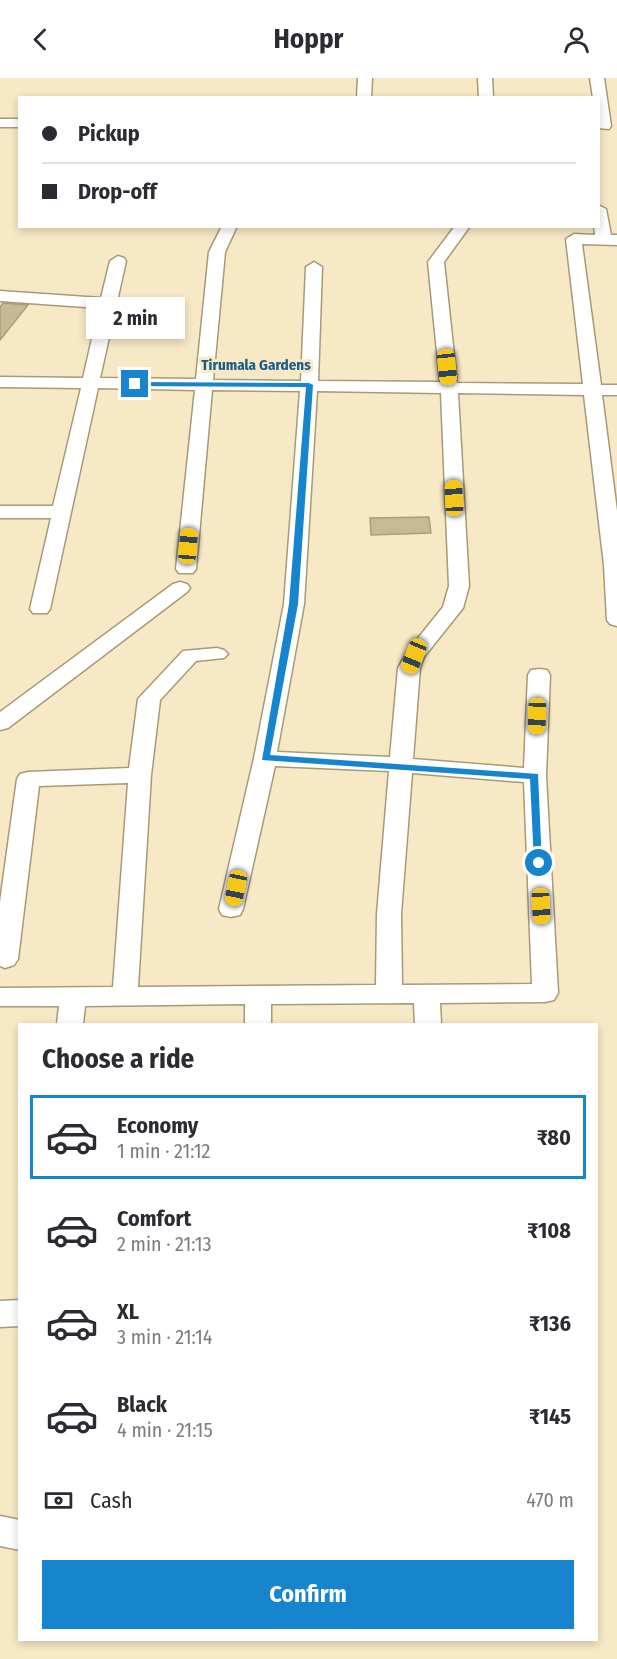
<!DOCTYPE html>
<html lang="en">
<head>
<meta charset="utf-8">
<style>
  body { margin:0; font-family:"Fira Sans Condensed",sans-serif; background:#f7f7f7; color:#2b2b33; height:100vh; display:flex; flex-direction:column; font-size:22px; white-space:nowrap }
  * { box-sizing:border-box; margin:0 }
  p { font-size:20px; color:#7c7c81 }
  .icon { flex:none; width:33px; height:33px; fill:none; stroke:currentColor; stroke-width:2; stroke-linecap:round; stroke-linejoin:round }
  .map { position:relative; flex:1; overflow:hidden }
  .sheet { position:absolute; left:18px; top:945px; width:580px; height:618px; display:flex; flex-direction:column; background:#fff; border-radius:0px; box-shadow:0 3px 9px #0003 }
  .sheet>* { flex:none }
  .guide { position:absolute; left:18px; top:18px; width:582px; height:132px; border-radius:0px; box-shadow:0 3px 9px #0003; display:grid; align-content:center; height:132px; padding:0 24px; background:#fff }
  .end { position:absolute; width:27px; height:27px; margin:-14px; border:8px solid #1685ce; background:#fff; box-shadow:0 0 0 3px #fff }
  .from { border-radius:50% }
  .bubble { position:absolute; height:42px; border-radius:0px; background:#fff; box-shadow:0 3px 9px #0003; font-size:20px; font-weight:700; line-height:42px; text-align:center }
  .car { position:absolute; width:18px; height:36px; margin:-18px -9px; border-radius:8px; box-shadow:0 0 4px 2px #0007; background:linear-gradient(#f5c518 24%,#345 0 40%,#f5c518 0 76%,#345 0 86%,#f5c518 0) }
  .guide b { display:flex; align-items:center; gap:21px; height:57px; font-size:22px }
  .guide b+b { border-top:2px solid #e1e1e2 }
  .guide i { width:15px; height:15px; background:#2b2b33 }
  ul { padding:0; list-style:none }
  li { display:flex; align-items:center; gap:18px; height:84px; margin:0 12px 9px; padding:0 12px; border:3px solid transparent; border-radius:0px }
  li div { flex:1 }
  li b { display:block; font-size:22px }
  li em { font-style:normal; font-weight:700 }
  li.active { border-color:#1685ce }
  li>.icon { width:54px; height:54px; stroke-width:1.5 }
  h2 { padding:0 24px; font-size:27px; line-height:72px }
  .pay { display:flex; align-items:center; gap:15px; height:66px; padding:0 24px; font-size:22px }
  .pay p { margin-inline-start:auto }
  .primary-button { display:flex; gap:12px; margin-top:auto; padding:12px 24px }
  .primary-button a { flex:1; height:69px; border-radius:0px; background:#1685ce; color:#fff; font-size:24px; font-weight:700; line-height:69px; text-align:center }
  header { display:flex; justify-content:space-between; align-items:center; height:78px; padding:0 24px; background:#fff; font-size:27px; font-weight:700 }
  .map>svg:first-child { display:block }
  .building { fill:#c6b996; stroke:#ab9e7d; stroke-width:1.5 }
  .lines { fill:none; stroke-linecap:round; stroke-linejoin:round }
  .minor-casing { stroke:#a69a78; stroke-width:3 }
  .minor { fill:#fff; fill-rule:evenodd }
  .route { fill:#1685ce }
  .labels { text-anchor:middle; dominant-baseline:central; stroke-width:6; stroke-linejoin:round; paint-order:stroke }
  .far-neighbourhood-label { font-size:15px; font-weight:bold; fill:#1a5b8a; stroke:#f7e9c5 }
</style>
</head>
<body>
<header><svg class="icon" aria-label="back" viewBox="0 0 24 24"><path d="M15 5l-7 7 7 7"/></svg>Hoppr<svg class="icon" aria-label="person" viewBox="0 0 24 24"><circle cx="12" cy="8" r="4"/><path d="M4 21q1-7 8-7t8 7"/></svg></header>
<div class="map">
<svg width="617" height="1581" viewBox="0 0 617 1581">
  <rect width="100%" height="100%" fill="#f7e9c5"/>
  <path class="building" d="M3,225l25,2 -28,35v-33z
    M429,439l2,16 -60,2 -1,-17z"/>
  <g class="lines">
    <defs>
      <path id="minor" d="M358,0h14l-1,20h-14z
        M478,0h14l1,20h-14z
        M590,0h14l7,48 -2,3 -11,-1v-30h-5z
        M0,41h20v8h-20z
        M598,127l8,4 5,26h6v10l-35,-1 19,141h16v10h-15l15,116v115l-7,-2 -3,-4 -3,-55 -20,-170 -126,-2 11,193 -6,22 -39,49 -4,11 -7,91 111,9 4,-93 3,-5 8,-1 8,1 3,5 -4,101 12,217 -4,7 -9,2 -105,1 1,21h-26l-1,-21 -143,1v20h-26v-20l-160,2 -2,18h-26l2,-18h-59v-18l113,-1 15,-204 -89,3 -21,173 -4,6 -9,3 -5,-2v-64l17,-123 3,-5 8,-2 101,-4 9,-69 45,-48 34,-3 7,2 4,4 -4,4 -28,3 -36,39 -9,75 -13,212 238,-2 1,-71 12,-143 -114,-5 -32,143 -3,6 -9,2 -9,-2 -3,-6 35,-151 30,-154 16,-213 -88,-1 -16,179 -3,4h-14l-3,-4 19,-179 -97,-2 -48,221 -3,4h-14l-3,-4 21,-91h-51v-12h53l28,-118 -81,-1v-10l83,1 16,-70 -99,-7v-10l101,7 9,-37 8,-5 6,2 2,3 -26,117 96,1 13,-127 13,-26h15l-12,26 -12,128 88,1 5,-114 8,-5 8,5 -4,114 122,1 -12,-120 27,-36h15l-26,36 13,121 126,1 -17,-145 8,-5 21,1 -1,-9h4zM317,313l124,2 8,193 -6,21 -36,45 -9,16 -8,89 -113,-5 27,-148zM412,695l112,9 8,202 -130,1 -1,-71z
        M180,504l7,2 3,4 -3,4 -179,136 -8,2v-18l173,-128z
        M20,1222v26l-20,1v-26z
        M0,1438l20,4v30l-20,-4z"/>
    </defs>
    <use href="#minor" class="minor-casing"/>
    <use href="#minor" class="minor"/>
  </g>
  <path class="route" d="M135,304l174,1 4,2 -15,219 -28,151 268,19 4,91h-7l-1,-2 -4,-84 -268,-19 27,-156 17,-217 -174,-1z"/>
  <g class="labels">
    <g class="far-neighbourhood-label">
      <text x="256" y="287">Tirumala Gardens</text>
    </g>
  </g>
</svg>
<i class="end from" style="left:539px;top:785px"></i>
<i class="end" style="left:135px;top:306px"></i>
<div class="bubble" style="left:86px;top:219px;width:99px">2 min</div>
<i class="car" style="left:447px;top:289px;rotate:174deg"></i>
<i class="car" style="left:454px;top:420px;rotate:357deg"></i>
<i class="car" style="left:188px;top:468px;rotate:5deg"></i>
<i class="car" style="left:414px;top:578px;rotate:202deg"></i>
<i class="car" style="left:537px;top:638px;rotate:182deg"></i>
<i class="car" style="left:236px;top:810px;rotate:192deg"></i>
<i class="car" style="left:541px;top:828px;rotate:177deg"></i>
<div class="guide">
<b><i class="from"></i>Pickup</b>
<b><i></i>Drop-off</b>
</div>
<section class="sheet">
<h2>Choose a ride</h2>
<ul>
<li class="active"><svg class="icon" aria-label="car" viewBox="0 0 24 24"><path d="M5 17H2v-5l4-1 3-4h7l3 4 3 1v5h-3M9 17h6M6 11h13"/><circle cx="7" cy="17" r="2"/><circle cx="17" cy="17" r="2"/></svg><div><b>Economy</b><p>1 min · 21:12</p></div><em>₹80</em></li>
<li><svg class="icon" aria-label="car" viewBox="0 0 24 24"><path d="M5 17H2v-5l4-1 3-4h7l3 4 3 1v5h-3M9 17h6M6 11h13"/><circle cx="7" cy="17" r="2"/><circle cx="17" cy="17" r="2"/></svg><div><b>Comfort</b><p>2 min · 21:13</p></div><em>₹108</em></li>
<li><svg class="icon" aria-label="car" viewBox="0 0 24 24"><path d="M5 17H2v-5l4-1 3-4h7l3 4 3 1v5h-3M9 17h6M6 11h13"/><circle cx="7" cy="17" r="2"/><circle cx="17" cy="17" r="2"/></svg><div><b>XL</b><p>3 min · 21:14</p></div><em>₹136</em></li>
<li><svg class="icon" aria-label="car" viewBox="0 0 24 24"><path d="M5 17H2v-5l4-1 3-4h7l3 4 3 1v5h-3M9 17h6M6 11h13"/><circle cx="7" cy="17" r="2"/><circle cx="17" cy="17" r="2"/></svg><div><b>Black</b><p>4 min · 21:15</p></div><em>₹145</em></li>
</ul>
<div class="pay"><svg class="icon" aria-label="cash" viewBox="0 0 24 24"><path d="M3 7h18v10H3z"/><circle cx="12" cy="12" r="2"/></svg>Cash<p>470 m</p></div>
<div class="primary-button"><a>Confirm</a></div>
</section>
</div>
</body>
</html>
